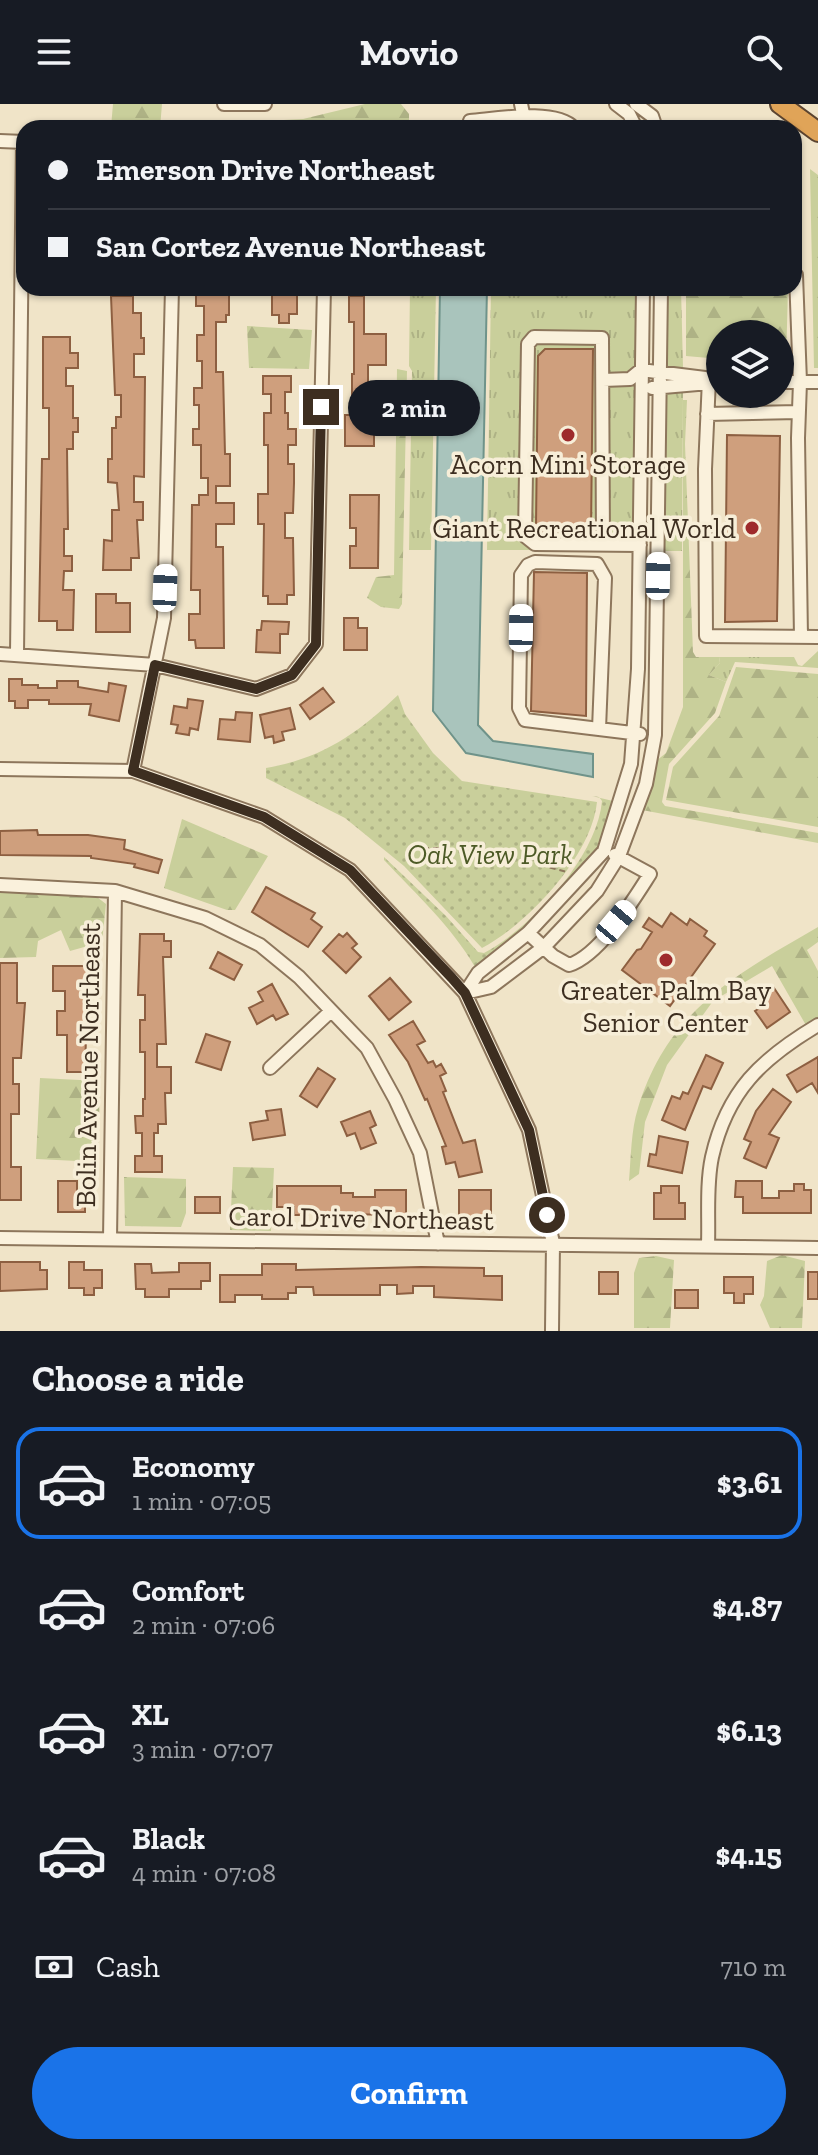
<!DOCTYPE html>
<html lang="en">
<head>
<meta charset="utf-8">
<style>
  body { margin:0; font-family:"Zilla Slab",serif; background:#242831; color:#f1f3f6; height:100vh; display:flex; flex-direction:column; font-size:30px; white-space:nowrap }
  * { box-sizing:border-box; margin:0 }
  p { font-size:26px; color:#9ea1a6 }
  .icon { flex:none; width:44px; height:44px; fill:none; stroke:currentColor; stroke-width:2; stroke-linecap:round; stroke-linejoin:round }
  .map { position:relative; height:1227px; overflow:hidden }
  .drawer { display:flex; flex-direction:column; background:#171b24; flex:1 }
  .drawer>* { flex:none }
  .top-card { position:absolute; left:16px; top:16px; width:786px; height:176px; border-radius:24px; box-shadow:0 2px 6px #0004; display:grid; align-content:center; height:176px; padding:0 32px; background:#171b24 }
  .fabs { position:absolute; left:706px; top:216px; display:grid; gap:16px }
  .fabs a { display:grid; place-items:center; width:88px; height:88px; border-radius:50%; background:#171b24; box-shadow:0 2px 6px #0004; font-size:40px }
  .end { position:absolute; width:36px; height:36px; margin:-18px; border:10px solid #3d2e20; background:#fff; box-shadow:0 0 0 4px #fff }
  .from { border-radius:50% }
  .bubble { position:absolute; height:56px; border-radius:28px; background:#171b24; box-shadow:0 2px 6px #0004; font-size:26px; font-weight:700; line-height:56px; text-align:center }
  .car { position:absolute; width:24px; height:48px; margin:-24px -12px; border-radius:10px; box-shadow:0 0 6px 2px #0007; background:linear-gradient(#fff 24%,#345 0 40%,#fff 0 76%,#345 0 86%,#fff 0) }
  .top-card b { display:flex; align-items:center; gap:28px; height:76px; font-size:30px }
  .top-card b+b { border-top:2px solid #363941 }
  .top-card i { width:20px; height:20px; background:#f1f3f6 }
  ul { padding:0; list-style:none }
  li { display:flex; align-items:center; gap:24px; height:112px; margin:0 16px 12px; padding:0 16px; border:4px solid transparent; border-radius:24px }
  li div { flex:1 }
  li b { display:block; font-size:30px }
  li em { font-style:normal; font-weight:700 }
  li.active { border-color:#1a73e8 }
  li>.icon { width:72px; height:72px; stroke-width:1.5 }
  h2 { padding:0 32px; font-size:36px; line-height:96px }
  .pay { display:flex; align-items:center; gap:20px; height:88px; padding:0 32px; font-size:30px }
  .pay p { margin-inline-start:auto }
  .action { display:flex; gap:16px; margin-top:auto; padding:16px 32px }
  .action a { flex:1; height:92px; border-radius:48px; background:#1a73e8; color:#fff; font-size:32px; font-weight:700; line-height:92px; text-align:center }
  header { display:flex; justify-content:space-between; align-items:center; height:104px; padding:0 32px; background:#171b24; font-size:36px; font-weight:700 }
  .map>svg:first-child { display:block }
  .grass { fill:url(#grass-tufts) }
  .forest { fill:url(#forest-firs) }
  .park { fill:url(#park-dots) }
  .water { fill:#a9c4bc; stroke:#6f938a; stroke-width:2 }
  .building { fill:#cf9f7d; stroke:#8d5f41; stroke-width:2 }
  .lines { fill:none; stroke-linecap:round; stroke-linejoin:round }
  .minor-casing { stroke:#8d765c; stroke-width:16 }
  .highway-casing { stroke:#5b4430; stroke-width:22 }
  .path { stroke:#8d765c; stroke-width:2; stroke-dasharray:6 4; stroke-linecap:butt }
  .minor { stroke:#faf1dc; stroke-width:12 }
  .highway { stroke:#e0a458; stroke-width:18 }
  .route { stroke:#3d2e20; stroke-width:10 }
  .poi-dot { fill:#9e2a2b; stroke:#f7eed8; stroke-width:3 }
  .labels { text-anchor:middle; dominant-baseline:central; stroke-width:7; stroke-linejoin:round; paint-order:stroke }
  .poi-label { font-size:28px; fill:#3d2e20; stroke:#f7eed8 }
  .park-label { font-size:28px; font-style:italic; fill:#4d5a26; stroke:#f7eed8 }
  .street-label { font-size:28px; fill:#3d2e20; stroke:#f7eed8 }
</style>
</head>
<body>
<header><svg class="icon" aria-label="menu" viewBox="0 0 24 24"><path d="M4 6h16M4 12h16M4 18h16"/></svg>Movio<svg class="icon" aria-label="search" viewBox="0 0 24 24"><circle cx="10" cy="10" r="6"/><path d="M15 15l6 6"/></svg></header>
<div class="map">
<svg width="818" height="1227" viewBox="0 0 818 1227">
  <defs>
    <pattern id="grass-tufts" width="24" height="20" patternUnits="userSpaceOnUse" patternTransform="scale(2)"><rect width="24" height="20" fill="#c9cf9b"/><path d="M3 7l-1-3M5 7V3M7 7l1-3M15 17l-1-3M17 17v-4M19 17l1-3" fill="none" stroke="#aeb285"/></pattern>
    <pattern id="forest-firs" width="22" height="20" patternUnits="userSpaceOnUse" patternTransform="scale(2)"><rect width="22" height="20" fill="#c9cf9b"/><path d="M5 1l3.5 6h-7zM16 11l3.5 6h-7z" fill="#aeb285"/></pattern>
    <pattern id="park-dots" width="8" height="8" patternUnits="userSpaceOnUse" patternTransform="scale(2)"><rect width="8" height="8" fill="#c9cf9b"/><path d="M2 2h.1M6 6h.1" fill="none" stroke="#aeb285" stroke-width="1.8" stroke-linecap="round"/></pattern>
  </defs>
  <rect width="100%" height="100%" fill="#f0e4c8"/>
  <path class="grass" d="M410,184h26l-5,262h-22l3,-179 -3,-5z
    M491,184h146l-3,262h-147z
    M667,184h14l2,80 -17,-1z
    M683,288l-1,159h-18l1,-157z
    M818,547v17l-83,-6 -9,20 -17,-7 11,-12 -1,-6h75l4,8 4,1z"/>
  <path class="forest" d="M113,0h49l-2,24 -49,-1z
    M365,0h36l8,10v14h-16l-1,-5 -9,-2 -11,7h-147l1,-5 77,-4z
    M810,65l8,6v193h-4z
    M686,184h102l-2,75h-6v-29h-60v25l-34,-3z
    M247,222l65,4 -3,39 -60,-1z
    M397,265l10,2 -5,233 -3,5 -18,-2 -14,-9 9,-21 18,-2z
    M683,296h4l-2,44 8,208 3,5h23l1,6 -11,12 17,7 -11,31 -46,51 -7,38 3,4 153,27v10l-176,-33 14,-49 10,-8 17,-46z
    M736,563l82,7v153l-152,-27 7,-33 46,-51z
    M182,715l86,37 -33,54h-8l-63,-22z
    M0,788l93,2 13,10 -4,38 -32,9 -9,-21 -23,11 -2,16 -36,1z
    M818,823v15l-11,8 11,21v47l-11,9 -35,-61 -59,35 -46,64 -22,57 -6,52 -10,7c2,-24 2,-51 9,-73 30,-98 97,-133 180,-181z
    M40,974l60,3 -2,81 -62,-3z
    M233,1063l41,1 -3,63 -41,-1z
    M124,1073l62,2v34l-5,14 -56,-1z
    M782,1151l23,6 -3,67h-32l-10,-23 4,-9 3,-35z
    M656,1152l18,4 -4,68h-36v-55l5,-15z"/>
  <path class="park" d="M398,591l7,19 28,39 29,28 135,21c-5,53 -69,122 -115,146l-78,-82 -59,-48 -79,-40v-10c57,-10 91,-34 132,-73z
    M592,692l21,5 -14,47 -74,80 -50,39c-23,-40 -59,-73 -91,-107v-3l62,59 32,36 6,1c48,-26 113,-96 118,-152l-3,-4z"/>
  <path class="water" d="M440,184h47l-9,437 15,16 100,13v23l-127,-24 -33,-42z"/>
  <path class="building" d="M196,187h33v24h-3v7h-10v50h7l2,82h5v32h-14v17h18v21h-18v23h7l1,101h-28l-1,-8h-6v-26h11v-24h-9l1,-85h7v-10h9v-17h-7v-33h-8v-16h6v-24h-5v-17h8v-27h-5v-26h7v-29h-8z
    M272,188h25v22h-8v9h-10v-8h-7z
    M111,192h22v17h8v25h3v16h-10v23h11l-1,100 -10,-1v26h9v18h-6l2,38h-8v12h-28l1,-30 8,1v-31h7l-2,-27 -9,-1v-23h4v-31h4v-11h5v-22h-6z
    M349,192h15v38h22v31h-18v19h7v12h-6l1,30h4v20h-29v-31h7v-41h2v-52h-5z
    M43,233h27v16h8v15h-12v18h7v32h5v14h-5v17h-6l1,80h-4v27h8v15h-8l-1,19h11l-1,40h-16v-9h-18l3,-162h7v-51h-6z
    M545,245h48l-2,183h-49l-6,-7 2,-169z
    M263,272h28v16h-6v21h3v16h8v16h-8v19h6v19l-1,30h-8v25h8l1,57h-7v9h-19v-8h-5l1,-72h-6v-30h10v-49h-4v-32h7v-19h-8z
    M727,331l53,1 -3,185 -52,1z
    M350,391h29l-1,73h-28v-22h6v-18h-6z
    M534,468l53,1 -1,143 -55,-5z
    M96,490h20v9h14v29h-34z
    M344,514h14v10h9v22h-23z
    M262,517l27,1 -1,12h-8v19l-24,-1 1,-22h4z
    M9,575h13v6h16v3h19v-7h21v6l30,5 1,-9 17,3 -7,35 -30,-6 2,-11h-42v-4h-21v8h-13v-7h-6z
    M323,584l11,14 -24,17 -10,-14z
    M188,595l15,2 -5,29 -8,-2 -1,7 -13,-2 2,-8 -7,-1 3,-18 13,2z
    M290,604l5,21 -13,3 2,8 -10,3 -1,-7 -8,2 -5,-23z
    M236,608l16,1 -2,29 -32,-3 2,-20 15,1z
    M37,726l1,5h50l37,5 -1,9 38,11 -4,13 -24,-6 1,-3 -44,-6v-2l-91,-1v-24z
    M266,783l49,26 -4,6 11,8 -14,20 -56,-35z
    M671,809l16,12 3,-6 17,12 -3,5 11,8 -45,62 -48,-36 15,-20 4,-1 11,-17 -9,-5 6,-9 13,9z
    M347,829l10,11 -5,4 9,9 -15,16 -23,-22 16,-17 4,3z
    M140,830h24v7h7v16h-8l3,87h-9v23h14v26h-6l1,31h-8v9h-4v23h8v16h-27v-16h7v-23h-6l-1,-17h8v-17h2v-47h-5v-32h5v-25h-7z
    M218,848l24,13 -8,15 -24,-12z
    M0,859h17v40h8l-4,55h-8v26h6v30h-8v53h10v33h-21z
    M53,862h35l-3,106h-18v-37h-10v-24h8v-20h-12z
    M390,874l21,24 -22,18 -20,-24z
    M272,880l16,30 -12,6 -3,-5 -16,9 -8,-16 14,-7 -5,-9z
    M774,884l16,24 -23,16 -12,-17 8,-5 -5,-7z
    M413,917l12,20 -8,4 11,18 5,-2 3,6 5,-3 5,9 -6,3 6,15 -3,1 20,51 12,-3 7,32 -23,5 -4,-15 -9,2 -4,-17 4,-1 -19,-47 -2,1 -17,-38 -19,-27z
    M206,930l24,8 -9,28 -25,-8z
    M706,951l17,8 -12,26 -8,-3 -18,44 -23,-10 10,-24 8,3 3,-7 5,2z
    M818,953v36l-6,-10 -15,9 -10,-17z
    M318,964l17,11 -18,28 -17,-11z
    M773,985l18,13 -22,32 10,4 -13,30 -22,-10 7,-16 -7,-3 12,-28z
    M281,1005l4,26 -32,5 -3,-17 18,-3 -2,-9z
    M370,1007l6,14 -6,3 6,15 -15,6 -6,-16 -8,3 -6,-14z
    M659,1032l29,6 -6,31 -34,-7 2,-12 6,1z
    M58,1077h19v13h8v18h-27z
    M736,1077h26v17h17v-7h15v-7h10v6h7v23h-68v-16h-8z
    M277,1082h64v7h12v4h22v-7h31v26l-98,-4v3h-14v-8h-17z
    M661,1082h18v17h6v16h-31v-26h7z
    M459,1086h32v28h-32z
    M195,1093h25v16h-25z
    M0,1158h40v8h7v19l-47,2z
    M69,1158h15v8h18v18h-8v7h-10v-7h-15z
    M179,1159h31v18h-9v8h-32v8h-24v-8h-9l-1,-25h16l1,9 27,-1z
    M262,1160h34v6l125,-3 63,1v8h18v24l-68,-3v-11h-21v7l-16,1v-9h-17v10h-66l-1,-8h-17v6h-8v6h-26v-4h-27v7h-15v-27h42z
    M599,1168h19v22h-19z
    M808,1168h10v27h-10z
    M724,1173h29v17h-9v9h-10v-10h-10z
    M675,1186h23v18h-23z"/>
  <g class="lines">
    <defs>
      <path id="minor" d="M224,0h41
        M521,0l5,24
        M616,0l13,10 7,14
        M636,0l16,12 4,12
        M468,24l2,-7c26,-2 85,-13 104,7
        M0,37l24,1
        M709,275l-4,90 1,167 112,1
        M603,276l27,-1 11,-9 64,8 13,4
        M780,278h20l-4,-107 -2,-2
        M652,284l57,-5
        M707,310l91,-2
        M603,439l-1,-205 -68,-1 -6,7 -3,192 10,8 105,1
        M801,533l-3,-199 2,-56h18
        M0,550l155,11 101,24 36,-14 24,-31 8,-356
        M17,550l6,-512
        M599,625l6,-151 -8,-14 -62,-2 -7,3 -7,10 -2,133 6,12 115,14
        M0,665l133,2 131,46 86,53 115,123 64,137 24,113 -1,88
        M133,667l31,-153 8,-330
        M0,781l115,6 90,27 55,27 39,32 68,71 28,51 25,54 18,91
        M528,829l25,23 16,9c31,-10 63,-63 81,-91l-35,-19
        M465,889l26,-6 53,-40 53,-56 22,-35 27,-72 9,-49 6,-447
        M465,889l13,-20 50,-40 76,-82 27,-87 7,-95 5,-381
        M270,964l61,-57
        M0,1134l818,10
        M110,1135l5,-348
        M708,1141c1,-28 -2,-60 4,-88 15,-66 49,-98 106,-132"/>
      <path id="highway" d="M780,0l38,28"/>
    </defs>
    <use href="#minor" class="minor-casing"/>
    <use href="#highway" class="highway-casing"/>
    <path class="path" d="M413,744h31
      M540,761l27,7"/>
    <use href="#minor" class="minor"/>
    <use href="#highway" class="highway"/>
  </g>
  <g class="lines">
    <path class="route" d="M321,303l-5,237 -24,31 -36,14 -101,-24 -22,106 131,46 86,53 102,108 13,15 64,137 18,85"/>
  </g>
  <g class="poi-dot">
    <circle cx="568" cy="331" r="8"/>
    <circle cx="752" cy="424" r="8"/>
    <circle cx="666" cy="856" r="8"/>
  </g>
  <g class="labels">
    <g class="poi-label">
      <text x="568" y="360">Acorn Mini Storage</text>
      <text x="736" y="424" text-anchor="end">Giant Recreational World</text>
      <text x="666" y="886">Greater Palm Bay<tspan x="666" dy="32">Senior Center</tspan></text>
    </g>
    <g class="park-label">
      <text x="490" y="750">Oak View Park</text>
    </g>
    <g class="street-label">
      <text transform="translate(88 961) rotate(-89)">Bolin Avenue Northeast</text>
      <text transform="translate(361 1114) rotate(1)">Carol Drive Northeast</text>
    </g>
  </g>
</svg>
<div class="fabs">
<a><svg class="icon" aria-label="layers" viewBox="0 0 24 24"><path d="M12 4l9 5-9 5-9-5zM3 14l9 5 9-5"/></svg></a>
</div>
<i class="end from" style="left:547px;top:1111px"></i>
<i class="end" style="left:321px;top:303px"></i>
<div class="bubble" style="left:348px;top:276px;width:132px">2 min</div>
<i class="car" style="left:658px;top:472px;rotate:1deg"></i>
<i class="car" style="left:165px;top:484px;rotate:2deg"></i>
<i class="car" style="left:521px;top:524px;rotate:1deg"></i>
<i class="car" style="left:616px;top:818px;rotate:40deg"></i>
<div class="top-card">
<b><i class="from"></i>Emerson Drive Northeast</b>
<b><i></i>San Cortez Avenue Northeast</b>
</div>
</div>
<section class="drawer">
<h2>Choose a ride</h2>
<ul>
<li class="active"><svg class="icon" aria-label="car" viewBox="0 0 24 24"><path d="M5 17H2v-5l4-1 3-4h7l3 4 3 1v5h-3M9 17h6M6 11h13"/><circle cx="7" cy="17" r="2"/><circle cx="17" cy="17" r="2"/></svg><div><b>Economy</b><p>1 min · 07:05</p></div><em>$3.61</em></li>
<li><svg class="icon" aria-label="car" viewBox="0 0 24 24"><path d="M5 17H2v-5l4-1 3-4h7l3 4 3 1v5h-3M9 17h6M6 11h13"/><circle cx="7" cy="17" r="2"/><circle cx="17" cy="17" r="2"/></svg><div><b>Comfort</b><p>2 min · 07:06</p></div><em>$4.87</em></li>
<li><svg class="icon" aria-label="car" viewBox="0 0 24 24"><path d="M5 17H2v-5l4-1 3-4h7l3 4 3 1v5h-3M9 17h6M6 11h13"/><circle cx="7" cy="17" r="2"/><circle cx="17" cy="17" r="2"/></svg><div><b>XL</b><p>3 min · 07:07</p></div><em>$6.13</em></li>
<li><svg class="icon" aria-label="car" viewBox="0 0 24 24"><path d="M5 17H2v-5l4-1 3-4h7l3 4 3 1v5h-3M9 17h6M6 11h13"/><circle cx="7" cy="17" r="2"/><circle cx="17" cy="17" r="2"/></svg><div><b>Black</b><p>4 min · 07:08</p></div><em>$4.15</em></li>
</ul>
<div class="pay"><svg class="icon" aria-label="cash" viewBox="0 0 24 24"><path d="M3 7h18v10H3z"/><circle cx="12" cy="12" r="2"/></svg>Cash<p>710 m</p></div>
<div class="action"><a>Confirm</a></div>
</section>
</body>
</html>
